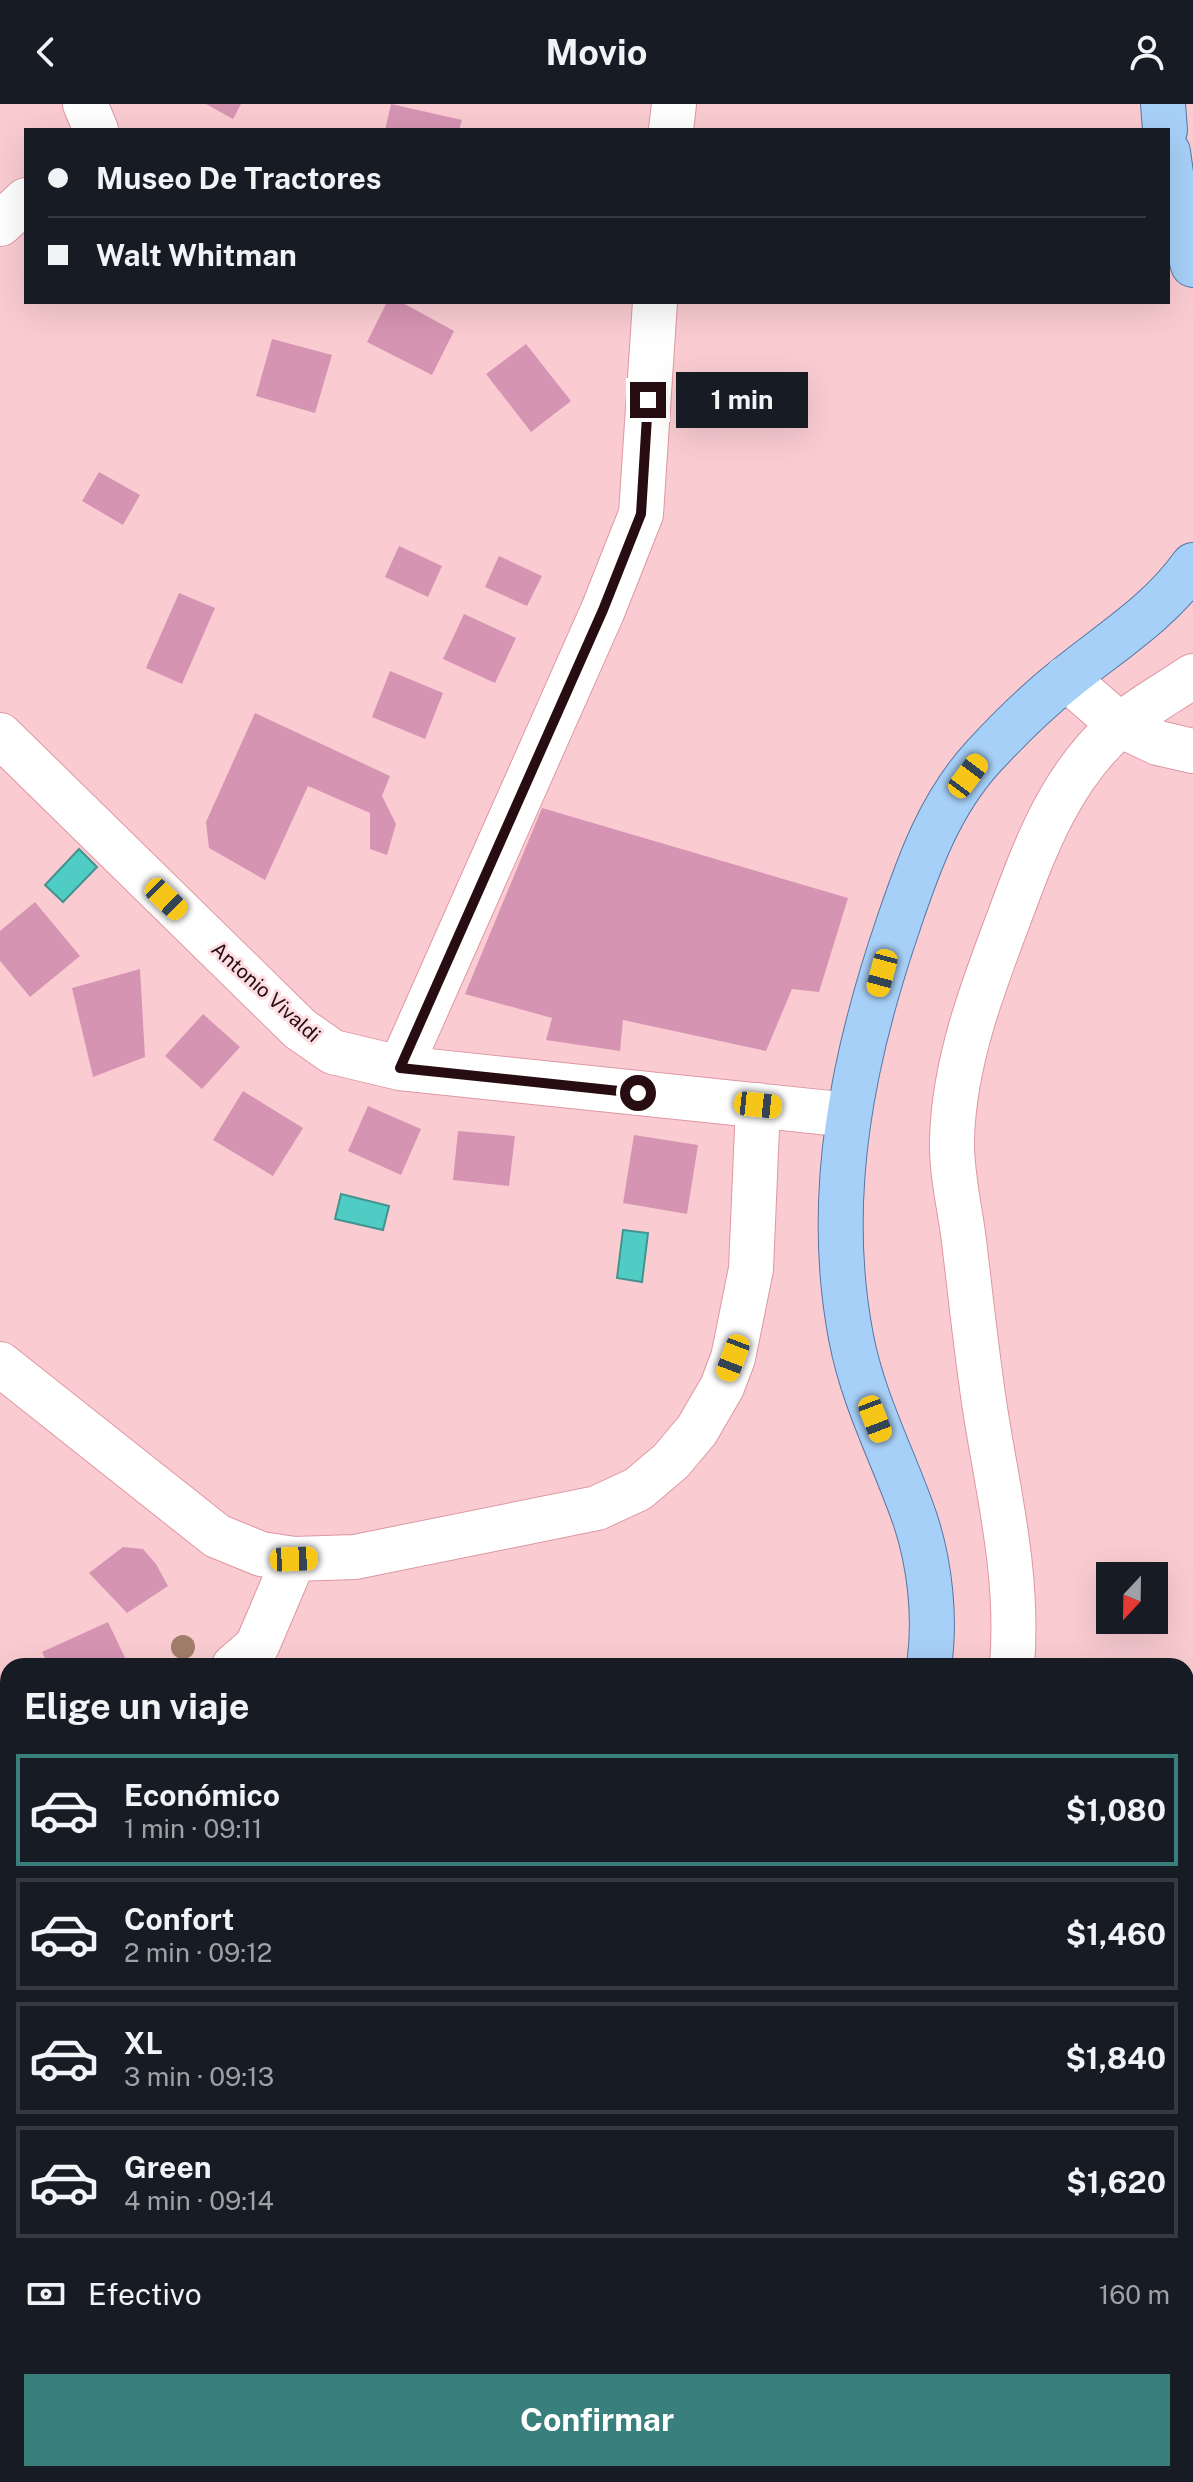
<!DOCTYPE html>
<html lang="es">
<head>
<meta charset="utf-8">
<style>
  body { margin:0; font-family:"Public Sans",sans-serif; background:#20242c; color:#f1f3f6; height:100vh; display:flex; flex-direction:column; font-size:30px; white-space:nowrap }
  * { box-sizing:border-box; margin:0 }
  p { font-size:26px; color:#9ea1a6 }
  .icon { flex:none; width:44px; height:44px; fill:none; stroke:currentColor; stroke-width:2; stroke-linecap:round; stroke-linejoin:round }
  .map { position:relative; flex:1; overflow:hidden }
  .drawer { position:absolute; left:0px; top:1554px; width:1194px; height:824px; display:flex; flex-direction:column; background:#171b24; border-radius:24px 24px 0 0; box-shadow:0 8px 32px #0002 }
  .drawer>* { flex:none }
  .banner { position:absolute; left:24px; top:24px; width:1146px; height:176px; border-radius:0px; box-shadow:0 8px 32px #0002; display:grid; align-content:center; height:176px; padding:0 24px; background:#171b24 }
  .needle { width:52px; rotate:202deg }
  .controls { position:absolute; left:1096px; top:1458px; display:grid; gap:16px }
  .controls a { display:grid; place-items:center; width:72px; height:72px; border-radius:0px; background:#171b24; box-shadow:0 8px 32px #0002; font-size:40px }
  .end { position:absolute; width:36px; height:36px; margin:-18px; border:10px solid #270d12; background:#fff; box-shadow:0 0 0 4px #fff }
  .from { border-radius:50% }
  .bubble { position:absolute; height:56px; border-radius:0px; background:#171b24; box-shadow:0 8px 32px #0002; font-size:26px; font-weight:700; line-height:56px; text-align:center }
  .car { position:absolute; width:24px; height:48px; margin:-24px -12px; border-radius:10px; box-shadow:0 0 6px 2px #0007; background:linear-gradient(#f5c518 24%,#345 0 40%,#f5c518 0 76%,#345 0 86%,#f5c518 0) }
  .banner b { display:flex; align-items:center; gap:28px; height:76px; font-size:30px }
  .banner b+b { border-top:2px solid #363941 }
  .banner i { width:20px; height:20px; background:#f1f3f6 }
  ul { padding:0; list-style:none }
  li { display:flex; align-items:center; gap:24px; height:112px; margin:0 16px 12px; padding:0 8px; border:4px solid #363941; border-radius:0px }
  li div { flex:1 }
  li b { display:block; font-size:30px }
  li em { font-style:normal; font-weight:700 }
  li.current { border-color:#39807c }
  li>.icon { width:72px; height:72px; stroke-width:1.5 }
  h2 { padding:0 24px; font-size:36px; line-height:96px }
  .pay { display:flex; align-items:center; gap:20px; height:88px; padding:0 24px; font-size:30px }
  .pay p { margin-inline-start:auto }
  .button { display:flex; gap:16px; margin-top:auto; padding:16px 24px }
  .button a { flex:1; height:92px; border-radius:0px; background:#39807c; color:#fff; font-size:32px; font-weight:700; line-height:92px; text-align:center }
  header { display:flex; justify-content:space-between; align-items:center; height:104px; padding:0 24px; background:#171b24; font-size:36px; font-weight:700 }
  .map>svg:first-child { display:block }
  .green { fill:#f9b055 }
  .water { fill:#4fcdc5; stroke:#43938f; stroke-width:2 }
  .building { fill:#d694b3 }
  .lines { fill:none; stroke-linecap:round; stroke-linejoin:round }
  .minor-casing { stroke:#df97a2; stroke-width:46 }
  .major-casing { stroke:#5477a4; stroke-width:46 }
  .minor { stroke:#fff; stroke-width:44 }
  .major { stroke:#a7d0f8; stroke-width:44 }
  .tree { fill:#a27d6b }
  .route { stroke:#270d12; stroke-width:10 }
  .labels { text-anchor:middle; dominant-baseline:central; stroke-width:6; stroke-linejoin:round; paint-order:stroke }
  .street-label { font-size:20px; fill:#270d12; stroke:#fddde1 }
</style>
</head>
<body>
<header><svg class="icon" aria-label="back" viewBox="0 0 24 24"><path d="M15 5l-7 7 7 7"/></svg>Movio<svg class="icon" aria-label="person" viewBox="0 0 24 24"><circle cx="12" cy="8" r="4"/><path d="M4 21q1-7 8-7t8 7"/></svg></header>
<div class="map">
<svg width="1193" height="2378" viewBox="0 0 1193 2378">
  <rect width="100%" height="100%" fill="#faccd2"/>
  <path class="green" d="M0,1974l8,2v394h1165l8,8h-1181z"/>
  <path class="water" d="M79,745l18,18 -34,35 -18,-17z
    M341,1090l48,12 -6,24 -48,-11z
    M623,1126l25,3 -6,49 -25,-4z"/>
  <path class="building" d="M206,0h35l-8,15z
    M391,0l71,16 -3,10h-74z
    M387,198h14l53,29 -22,44 -65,-33z
    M272,235l60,16 -17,58 -59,-17z
    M526,240l45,57 -40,31 -45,-58z
    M99,368l41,23 -17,30 -41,-24z
    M399,442l43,20 -14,31 -43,-20z
    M499,452l43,20 -15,30 -42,-19z
    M179,489l36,15 -33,76 -36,-16z
    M464,510l52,24 -21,45 -52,-24z
    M390,567l53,22 -18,46 -53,-22z
    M255,609l135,63 -8,20 14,28 -9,31 -17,-6v-36l-62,-27 -43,94 -56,-32 -3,-26z
    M542,704l306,90 -29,94 -27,-3 -26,62 -143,-31 -3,31 -74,-11 6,-22 -87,-24z
    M35,798l45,54 -50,41 -30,-36v-30z
    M140,865l5,88 -52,20 -21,-89z
    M203,910l37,33 -38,42 -37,-33z
    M243,987l60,37 -30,48 -60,-36z
    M368,1002l53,23 -20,46 -53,-24z
    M458,1027l57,5 -6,50 -56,-6z
    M634,1031l64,10 -11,69 -64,-11z
    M123,1443l20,2 13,15 12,22 -41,27 -38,-40z
    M108,1518l21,44h-80l-7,-14z"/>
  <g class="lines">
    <defs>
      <path id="minor" d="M85,0l11,26
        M671,26l3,-26
        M0,120l26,-24
        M1066,574l54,47 38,18 35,8
        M0,631l300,294 33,23 67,16 449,47
        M400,964l203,-458 38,-96 14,-212
        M0,1260l217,172 44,18 33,5 61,-2 242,-49 41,-19 33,-28 26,-31 25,-43 11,-29 18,-89 7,-164
        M234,1562l23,-20 37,-87
        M1012,1562c7,-88 -12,-165 -26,-251 -9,-57 -15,-116 -22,-174 -4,-33 -13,-68 -12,-102 2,-76 30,-150 57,-221 26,-70 51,-140 109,-191 22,-19 50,-34 75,-51
        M1186,2072l7,5"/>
      <path id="major" d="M1163,0l2,26
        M1168,48l7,50 18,63
        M929,1562c7,-48 1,-102 -14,-147 -21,-61 -52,-118 -64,-182 -27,-141 2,-281 48,-415 20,-59 41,-118 84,-165 25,-27 52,-54 81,-77 45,-37 95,-67 129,-115
        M1186,2143l7,4"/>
    </defs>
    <use href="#minor" class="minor-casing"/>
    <use href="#major" class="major-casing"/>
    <use href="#minor" class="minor"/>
    <use href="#major" class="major"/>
  </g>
  <circle class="tree" cx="183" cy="1543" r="12"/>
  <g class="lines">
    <path class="route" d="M638,989l-238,-25 203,-458 38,-96 7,-114"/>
  </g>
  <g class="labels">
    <g class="street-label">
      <text transform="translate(266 888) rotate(42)">Antonio Vivaldi</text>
    </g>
  </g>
</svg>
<div class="controls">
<a><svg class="needle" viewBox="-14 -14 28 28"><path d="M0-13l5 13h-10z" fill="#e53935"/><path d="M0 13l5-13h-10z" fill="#9ea1a6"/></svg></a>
</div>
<i class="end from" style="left:638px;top:989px"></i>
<i class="end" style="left:648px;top:296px"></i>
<div class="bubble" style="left:676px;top:268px;width:132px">1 min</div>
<i class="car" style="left:968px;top:672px;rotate:37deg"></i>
<i class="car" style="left:166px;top:795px;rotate:134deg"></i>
<i class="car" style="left:882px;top:869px;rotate:195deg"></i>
<i class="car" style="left:758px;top:1001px;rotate:96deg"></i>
<i class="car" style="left:733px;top:1254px;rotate:201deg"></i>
<i class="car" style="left:875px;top:1315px;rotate:159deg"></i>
<i class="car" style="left:294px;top:1455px;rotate:88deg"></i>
<div class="banner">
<b><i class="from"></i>Museo De Tractores</b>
<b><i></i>Walt Whitman</b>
</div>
<section class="drawer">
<h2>Elige un viaje</h2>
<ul>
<li class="current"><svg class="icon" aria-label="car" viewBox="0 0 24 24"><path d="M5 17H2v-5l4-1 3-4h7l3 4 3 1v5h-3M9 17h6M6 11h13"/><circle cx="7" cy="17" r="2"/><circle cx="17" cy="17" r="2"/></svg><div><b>Económico</b><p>1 min · 09:11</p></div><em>$1,080</em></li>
<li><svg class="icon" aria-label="car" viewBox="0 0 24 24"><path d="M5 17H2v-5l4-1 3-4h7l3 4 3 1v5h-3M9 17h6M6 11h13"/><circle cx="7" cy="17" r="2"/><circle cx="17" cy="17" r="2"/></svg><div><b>Confort</b><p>2 min · 09:12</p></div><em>$1,460</em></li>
<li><svg class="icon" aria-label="car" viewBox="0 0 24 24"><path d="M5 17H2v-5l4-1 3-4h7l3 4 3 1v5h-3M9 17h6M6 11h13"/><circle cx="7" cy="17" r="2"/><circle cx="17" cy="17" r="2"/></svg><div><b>XL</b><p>3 min · 09:13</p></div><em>$1,840</em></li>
<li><svg class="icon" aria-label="car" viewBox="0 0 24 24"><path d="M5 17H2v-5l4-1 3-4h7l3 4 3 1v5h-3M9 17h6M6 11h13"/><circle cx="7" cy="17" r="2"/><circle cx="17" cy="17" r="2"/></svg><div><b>Green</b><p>4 min · 09:14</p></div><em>$1,620</em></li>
</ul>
<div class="pay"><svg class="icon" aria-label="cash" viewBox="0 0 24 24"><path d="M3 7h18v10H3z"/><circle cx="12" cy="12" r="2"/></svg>Efectivo<p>160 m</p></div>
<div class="button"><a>Confirmar</a></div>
</section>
</div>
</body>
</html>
